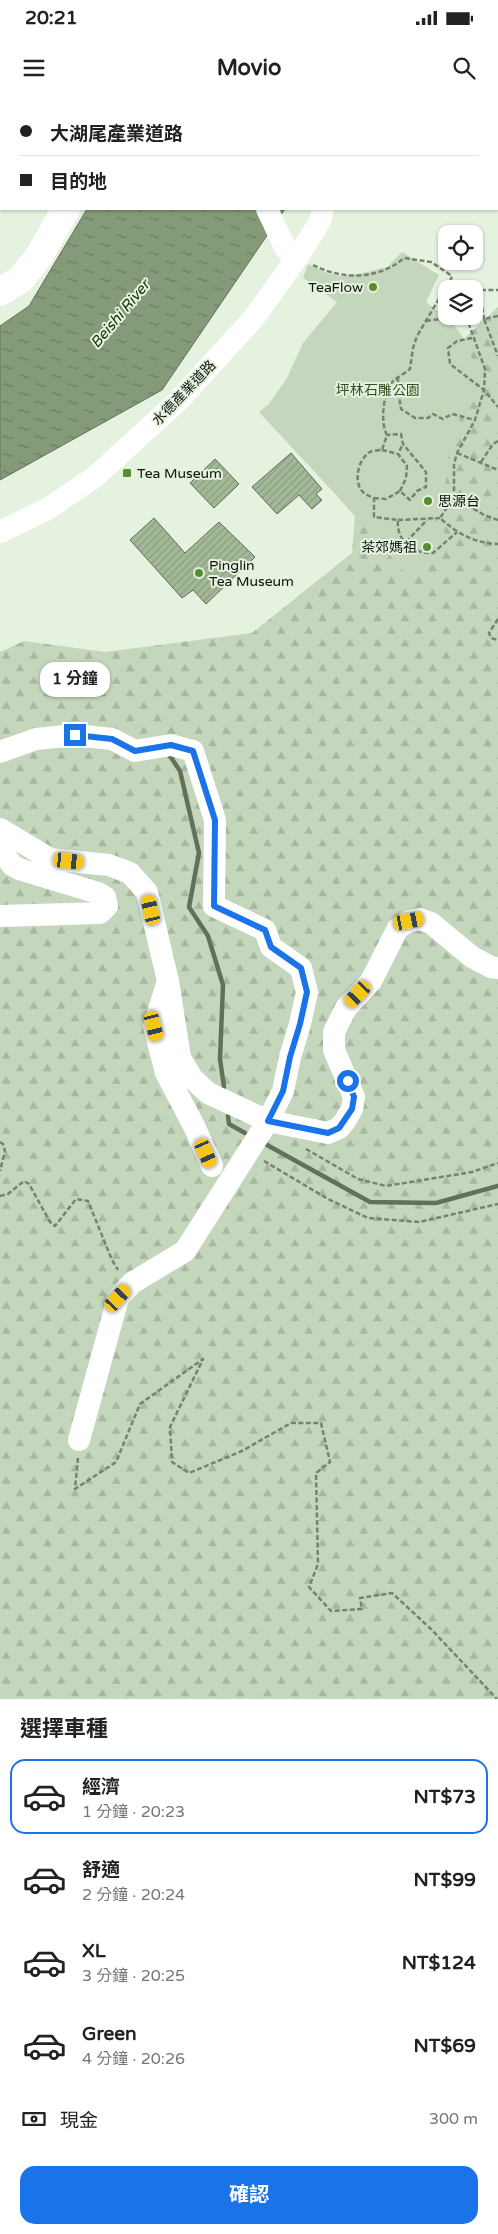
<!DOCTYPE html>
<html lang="zh-TW">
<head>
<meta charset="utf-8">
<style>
  body { margin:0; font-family:"Varela Round","Noto Sans TC",sans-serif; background:#f6f6f6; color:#222; height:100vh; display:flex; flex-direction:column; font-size:19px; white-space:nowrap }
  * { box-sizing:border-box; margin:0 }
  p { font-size:16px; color:#767676 }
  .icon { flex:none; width:28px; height:28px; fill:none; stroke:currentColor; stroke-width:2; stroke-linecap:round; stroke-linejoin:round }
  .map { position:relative; height:1599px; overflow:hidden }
  .sheet { display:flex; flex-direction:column; background:#fff; flex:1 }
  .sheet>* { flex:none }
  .top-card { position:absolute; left:0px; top:0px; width:499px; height:110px; box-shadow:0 1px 4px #0004; display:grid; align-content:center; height:110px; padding:0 20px; background:#fff }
  .buttons { position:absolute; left:438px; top:125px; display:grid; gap:10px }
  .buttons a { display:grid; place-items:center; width:45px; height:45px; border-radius:10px; background:#fff; box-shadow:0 1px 4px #0004; font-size:25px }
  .end { position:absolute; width:22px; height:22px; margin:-11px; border:6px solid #1a73e8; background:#fff; box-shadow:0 0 0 2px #fff }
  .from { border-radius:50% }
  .bubble { position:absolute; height:35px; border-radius:15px; background:#fff; box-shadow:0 1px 4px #0004; font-size:16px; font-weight:700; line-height:35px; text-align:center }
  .car { position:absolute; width:15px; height:30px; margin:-15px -8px; border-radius:6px; box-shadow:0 0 4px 1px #0007; background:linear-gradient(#f5c518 24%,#345 0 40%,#f5c518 0 76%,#345 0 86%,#f5c518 0) }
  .top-card b { display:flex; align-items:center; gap:18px; height:48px; font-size:19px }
  .top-card b+b { border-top:1px solid #e0e0e0 }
  .top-card i { width:12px; height:12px; background:#222 }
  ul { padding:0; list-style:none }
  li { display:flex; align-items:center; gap:15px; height:75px; margin:0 10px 8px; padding:0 10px; border:2px solid transparent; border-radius:15px }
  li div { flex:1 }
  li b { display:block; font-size:19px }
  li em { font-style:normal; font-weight:700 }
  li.current { border-color:#1a73e8 }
  li>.icon { width:45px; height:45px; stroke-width:1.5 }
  h2 { padding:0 20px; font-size:22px; line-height:60px }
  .pay { display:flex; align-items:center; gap:12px; height:55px; padding:0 20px; font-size:19px }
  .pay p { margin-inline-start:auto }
  .action { display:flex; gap:10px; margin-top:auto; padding:10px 20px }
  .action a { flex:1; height:58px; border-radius:15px; background:#1a73e8; color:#fff; font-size:20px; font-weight:700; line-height:58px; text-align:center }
  .status { display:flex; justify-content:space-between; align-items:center; height:35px; padding:0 25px; background:#fff; direction:ltr }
  .status svg { height:14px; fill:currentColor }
  header { display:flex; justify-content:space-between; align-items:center; height:65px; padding:0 20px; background:#fff; font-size:22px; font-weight:700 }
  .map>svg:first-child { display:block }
  .forest { fill:url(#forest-firs) }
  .green { fill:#c4d6bb }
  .water { fill:url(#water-ripples); stroke:#627258 }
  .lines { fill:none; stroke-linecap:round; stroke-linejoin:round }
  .stream { stroke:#627258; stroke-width:4.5 }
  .building { fill:url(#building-hatch); stroke:#5f6a5a }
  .path { stroke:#798174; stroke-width:2.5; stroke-dasharray:5 2.5; stroke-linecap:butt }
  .minor { stroke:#fff; stroke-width:22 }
  .major { stroke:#fff; stroke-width:28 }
  .route { stroke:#1a73e8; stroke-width:6 }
  .poi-dot { fill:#568e2b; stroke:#e5f2df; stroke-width:2 }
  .labels { text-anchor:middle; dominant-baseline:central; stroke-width:4; stroke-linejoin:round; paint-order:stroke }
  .poi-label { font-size:14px; fill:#0f130c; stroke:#e5f2df; text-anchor:start }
  .park-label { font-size:14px; fill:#33501e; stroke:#e5f2df }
  .street-label { font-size:14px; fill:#0f130c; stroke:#e5f2df }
  .water-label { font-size:15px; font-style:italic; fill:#153100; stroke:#e5f2df }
</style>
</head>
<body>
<div class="status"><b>20:21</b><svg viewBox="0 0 49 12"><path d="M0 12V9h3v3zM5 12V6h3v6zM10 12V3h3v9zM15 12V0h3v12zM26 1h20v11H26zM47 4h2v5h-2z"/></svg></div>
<header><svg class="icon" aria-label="menu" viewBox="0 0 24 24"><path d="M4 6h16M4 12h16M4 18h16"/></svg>Movio<svg class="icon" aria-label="search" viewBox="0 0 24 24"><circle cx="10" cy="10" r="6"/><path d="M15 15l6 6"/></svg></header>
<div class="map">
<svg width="498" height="1599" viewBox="0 0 498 1599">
  <defs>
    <pattern id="forest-firs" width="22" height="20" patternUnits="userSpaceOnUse" patternTransform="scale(1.25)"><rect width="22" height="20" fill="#c4d6bb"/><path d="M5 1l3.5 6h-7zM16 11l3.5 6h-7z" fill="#a7b7a0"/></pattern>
    <pattern id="water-ripples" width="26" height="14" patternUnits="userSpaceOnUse" patternTransform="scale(1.25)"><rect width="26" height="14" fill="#859a79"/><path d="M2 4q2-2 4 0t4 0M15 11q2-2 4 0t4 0" fill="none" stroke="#6b7c62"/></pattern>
    <pattern id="building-hatch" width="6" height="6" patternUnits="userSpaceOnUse" patternTransform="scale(1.25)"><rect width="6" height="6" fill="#a2b896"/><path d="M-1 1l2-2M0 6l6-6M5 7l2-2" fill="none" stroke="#8a9d80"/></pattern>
  </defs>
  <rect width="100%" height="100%" fill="#e5f2df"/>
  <path class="forest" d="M498,207v1392h-498v-1047l24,-11 81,11 147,-19 100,-80 6,-76 57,-92z"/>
  <path class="green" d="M402,152l37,23 -13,27c27,20 41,32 48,65 2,6 4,13 2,19 -6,17 -19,35 -24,51 -7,28 -1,52 -19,77l3,13 19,13 -46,37 -73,-82 -77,-83 10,-8 18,-26 16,-35 34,-41 -34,-24 5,-14 18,9 15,3 22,-3 24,-6z"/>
  <path class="water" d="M87,109h198l-123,181 -162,90v-154l29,-20z"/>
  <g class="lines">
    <path class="stream" d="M168,653l12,18 19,82 -10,54 19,29 15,49 -3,74 4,28
      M228,1016l1,8 16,9
      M267,1045l103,57 66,1 62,-17"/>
  </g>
  <path class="building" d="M291,353l31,36 -6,5 6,6 -10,9 -13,-14 -22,19 -25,-27z
    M215,359l24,25 -25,24 -24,-25z
    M154,418l31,35 34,-31 36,35 -49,47 -13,-14 -11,8 -52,-58z"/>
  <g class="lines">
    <path class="path" d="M313,165c29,15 66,15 91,-7l27,4 21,14 -3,9 -6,7 3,1
      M443,192l-26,44 -4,12 -3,21c-5,4 -12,8 -17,12 -10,11 -13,42 -6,54l-5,15c-3,0 -9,1 -12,2 -12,7 -17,30 -7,40 2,3 7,4 11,6v19l24,3c-2,21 15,34 35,33l24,-21
      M474,193l7,-3h17
      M466,216l19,53 -1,21 -9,30 -18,33 -3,11v33l-14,21c18,16 34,25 58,26
      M498,216l-14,3 14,37
      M426,221l34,-5
      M469,224l15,-5 -2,-13 -8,-11
      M472,238l-15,3 -9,7 2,16 34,26 14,17
      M398,277v12l3,20 14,9h13l5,-4 10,5 9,-5 23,6
      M382,350l16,4
      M457,353l41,17
      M481,362l12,-18 5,-3
      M400,391l6,-13 1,-12 -9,-12 5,-10
      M454,397l30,18 14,5
      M374,398l12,1 14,-8 10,9 7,-9 9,-4v-15l-23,-28 -2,-10 -14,1
      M398,420l42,-2
      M406,442l21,-22
      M498,519l-9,14 2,5 7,2
      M0,1042l3,2 2,7 -5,20
      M306,1049l52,30 28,7 86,-14 26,-9
      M264,1061l64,38 40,19 51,4 79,-18
      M0,1096l8,-2 16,-13 5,3 21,38 5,4 21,-27 12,2 24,59 6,10
      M78,1358l-3,31 41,-27 24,-58 63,-45 -33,68 2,35 17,11 53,-22 49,-28h30l9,39 -14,11 2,91 -9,23 22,24 31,-2 -2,-11 32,-5 39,36 66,70"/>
    <path class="minor" d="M62,0l1,1
      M216,0v1
      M30,1l1,-1
      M363,1l1,-1
      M0,48l1,-2
      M267,109l18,38 10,14
      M0,432l49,-24 47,-32 81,-74 76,-83 46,-64 21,-34 3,-12
      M0,652l36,-13 39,-4 37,4 23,12 36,-6 22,6 22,69 -1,86 51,24 6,17 30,21 6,24 -7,32 -10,33 -7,34 -15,30 -83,130 -53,32 -14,15 -39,142
      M0,729l50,30 59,6 21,8 17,19 21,89 12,77 12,20 16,15 60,28 60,12 11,-5 6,-7 7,-12 2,-12 -20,-47v-18l12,-24 25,-27 27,-53 11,-7 11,-2 11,4 41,34 19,10 7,1
      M0,748l12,17 7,4 79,24 7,4 2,9 -7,7 -100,3
      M167,884l-13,42 12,47 28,53 18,40"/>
    <path class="major" d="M130,1l1,-1
      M0,192l21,-13 18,-23 27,-47"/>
  </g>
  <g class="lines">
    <path class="route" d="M75,635l37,4 23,12 36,-6 22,6 22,69 -1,86 51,24 6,17 30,21 6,24 -7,32 -10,33 -7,34 -15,30 60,12 11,-5 13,-19 2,-12 -6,-16"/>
  </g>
  <g class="poi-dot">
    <circle cx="373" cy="187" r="5"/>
    <rect x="122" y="368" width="10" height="10" rx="2.5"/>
    <circle cx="428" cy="401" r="5"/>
    <circle cx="427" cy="447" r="5"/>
    <circle cx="199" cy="473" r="5"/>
  </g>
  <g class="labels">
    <g class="poi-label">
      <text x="363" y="187" text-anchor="end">TeaFlow</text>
      <text x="137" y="373">Tea Museum</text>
      <text x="438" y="401">思源台</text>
      <text x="417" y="447" text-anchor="end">茶郊媽祖</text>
      <text x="209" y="465">Pinglin<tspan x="209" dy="16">Tea Museum</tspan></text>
    </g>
    <g class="park-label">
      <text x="378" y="290">坪林石雕公園</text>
    </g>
    <g class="street-label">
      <text transform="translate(184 293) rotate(-46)">水德產業道路</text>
    </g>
    <g class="water-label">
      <text transform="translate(120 214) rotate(-50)">Beishi River</text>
    </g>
  </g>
</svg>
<div class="buttons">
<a><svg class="icon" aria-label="locate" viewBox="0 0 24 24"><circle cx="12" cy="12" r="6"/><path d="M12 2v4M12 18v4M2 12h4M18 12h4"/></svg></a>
<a><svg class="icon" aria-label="layers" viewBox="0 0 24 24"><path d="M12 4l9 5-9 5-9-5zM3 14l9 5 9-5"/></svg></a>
</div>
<i class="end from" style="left:348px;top:981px"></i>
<i class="end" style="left:75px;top:635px"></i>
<div class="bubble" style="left:40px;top:562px;width:70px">1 分鐘</div>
<i class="car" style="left:69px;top:761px;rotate:96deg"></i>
<i class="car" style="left:151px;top:810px;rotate:347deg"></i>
<i class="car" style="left:409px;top:821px;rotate:79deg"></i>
<i class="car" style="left:358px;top:894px;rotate:223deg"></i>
<i class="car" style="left:154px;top:926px;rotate:166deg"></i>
<i class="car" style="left:206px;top:1053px;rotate:156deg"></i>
<i class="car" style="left:118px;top:1198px;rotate:42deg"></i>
<div class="top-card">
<b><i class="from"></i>大湖尾產業道路</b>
<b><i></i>目的地</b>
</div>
</div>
<section class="sheet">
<h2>選擇車種</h2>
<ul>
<li class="current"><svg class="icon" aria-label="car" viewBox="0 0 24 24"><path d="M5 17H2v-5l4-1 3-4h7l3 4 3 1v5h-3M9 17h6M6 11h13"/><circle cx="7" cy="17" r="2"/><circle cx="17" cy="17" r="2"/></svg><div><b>經濟</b><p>1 分鐘 · 20:23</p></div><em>NT$73</em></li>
<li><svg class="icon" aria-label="car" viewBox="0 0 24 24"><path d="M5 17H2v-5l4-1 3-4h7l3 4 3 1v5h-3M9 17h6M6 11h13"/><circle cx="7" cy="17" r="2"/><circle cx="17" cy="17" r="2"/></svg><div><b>舒適</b><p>2 分鐘 · 20:24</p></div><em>NT$99</em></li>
<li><svg class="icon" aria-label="car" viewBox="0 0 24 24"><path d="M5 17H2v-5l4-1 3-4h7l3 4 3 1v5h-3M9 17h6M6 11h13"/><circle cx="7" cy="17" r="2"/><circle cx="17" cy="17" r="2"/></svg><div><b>XL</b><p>3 分鐘 · 20:25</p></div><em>NT$124</em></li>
<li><svg class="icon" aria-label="car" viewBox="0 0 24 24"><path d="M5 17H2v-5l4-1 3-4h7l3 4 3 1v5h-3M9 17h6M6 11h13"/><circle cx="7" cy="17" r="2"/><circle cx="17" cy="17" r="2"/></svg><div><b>Green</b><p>4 分鐘 · 20:26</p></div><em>NT$69</em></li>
</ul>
<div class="pay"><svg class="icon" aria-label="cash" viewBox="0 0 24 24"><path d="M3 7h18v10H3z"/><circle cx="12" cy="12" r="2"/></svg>現金<p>300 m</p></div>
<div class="action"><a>確認</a></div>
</section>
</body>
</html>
